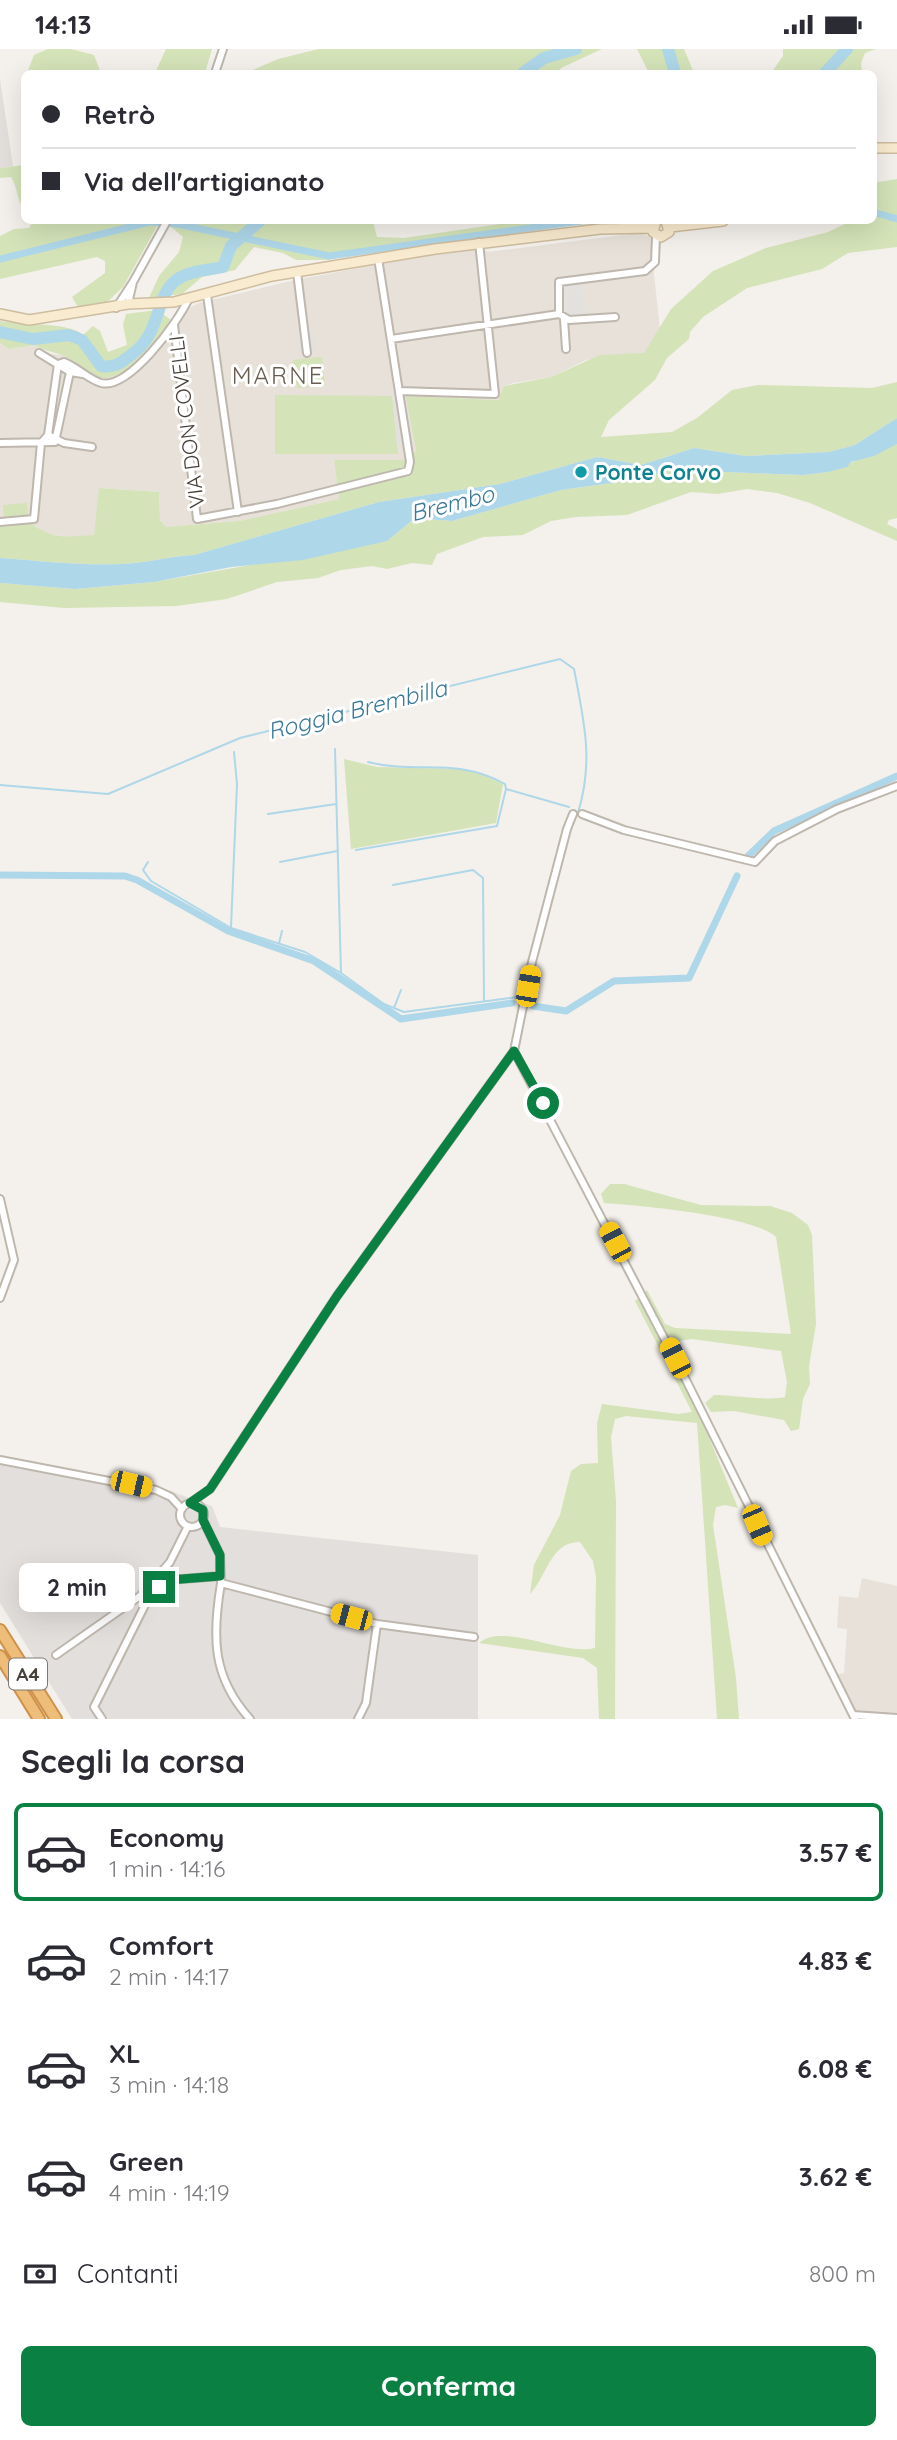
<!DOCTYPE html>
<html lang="it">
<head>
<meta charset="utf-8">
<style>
  body { margin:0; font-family:Quicksand,sans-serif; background:#f2f2f3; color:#2b2b33; height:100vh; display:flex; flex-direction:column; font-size:26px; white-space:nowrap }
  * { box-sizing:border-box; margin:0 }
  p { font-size:23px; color:#7c7c81 }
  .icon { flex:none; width:38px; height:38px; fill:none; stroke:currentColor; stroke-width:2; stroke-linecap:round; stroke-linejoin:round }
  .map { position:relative; height:1670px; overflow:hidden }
  .drawer { display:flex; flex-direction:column; background:#fff; flex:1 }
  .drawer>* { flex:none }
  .hud { position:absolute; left:21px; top:21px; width:856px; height:154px; border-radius:10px; box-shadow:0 7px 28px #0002; display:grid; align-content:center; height:154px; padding:0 21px; background:#fff }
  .end { position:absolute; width:32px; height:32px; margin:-16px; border:9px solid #0b8043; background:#fff; box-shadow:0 0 0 4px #fff }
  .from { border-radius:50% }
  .bubble { position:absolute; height:49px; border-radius:10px; background:#fff; box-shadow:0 7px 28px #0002; font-size:23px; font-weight:800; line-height:49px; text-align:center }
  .car { position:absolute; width:21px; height:42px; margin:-21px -10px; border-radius:9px; box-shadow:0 0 5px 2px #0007; background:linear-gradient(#f5c518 24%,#345 0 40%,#f5c518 0 76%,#345 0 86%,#f5c518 0) }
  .hud b { display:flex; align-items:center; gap:24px; height:66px; font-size:26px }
  .hud b+b { border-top:2px solid #e1e1e2 }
  .hud i { width:18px; height:18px; background:#2b2b33 }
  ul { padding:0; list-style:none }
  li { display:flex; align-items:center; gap:21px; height:98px; margin:0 14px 10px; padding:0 7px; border:4px solid transparent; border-radius:10px }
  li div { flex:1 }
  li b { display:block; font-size:26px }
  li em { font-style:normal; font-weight:800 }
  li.current { border-color:#0b8043 }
  li>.icon { width:63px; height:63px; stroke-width:1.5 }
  h2 { padding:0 21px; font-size:32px; line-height:84px }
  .pay { display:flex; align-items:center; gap:18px; height:77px; padding:0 21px; font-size:26px }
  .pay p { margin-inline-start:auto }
  .action { display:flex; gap:14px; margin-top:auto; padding:14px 21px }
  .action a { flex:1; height:80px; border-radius:10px; background:#0b8043; color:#fff; font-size:28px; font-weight:800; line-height:80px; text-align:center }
  .status { display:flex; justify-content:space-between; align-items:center; height:49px; padding:0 35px; background:#fff; direction:ltr }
  .status svg { height:19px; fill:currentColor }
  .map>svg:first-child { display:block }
  .residential { fill:#e7e1d9; fill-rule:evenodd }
  .industrial { fill:#e3dfdc }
  .green { fill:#d4e3b8 }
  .parking { fill:#e3e1de }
  .water { fill:#aed7e9 }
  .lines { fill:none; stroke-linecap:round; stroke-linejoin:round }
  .stream { stroke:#aed7e9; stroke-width:2 }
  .canal { stroke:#aed7e9; stroke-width:7 }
  .river { stroke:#aed7e9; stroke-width:12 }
  .street-casing { stroke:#beb7ae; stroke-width:10 }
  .secondary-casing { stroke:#cebd9f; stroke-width:12 }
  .highway-casing { stroke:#ce914a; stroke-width:14 }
  .street { stroke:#fff; stroke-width:6 }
  .secondary { stroke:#f9ebcf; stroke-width:9 }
  .highway { stroke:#efbd7a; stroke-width:10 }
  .route { stroke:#0b8043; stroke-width:9 }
  .culture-dot { fill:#0f9aa8; stroke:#fff; stroke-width:2.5 }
  .labels { text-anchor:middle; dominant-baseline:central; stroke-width:6; stroke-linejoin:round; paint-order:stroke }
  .shield { fill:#fff; stroke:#7e7974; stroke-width:2 }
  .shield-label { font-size:19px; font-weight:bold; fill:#474039 }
  .street-label { font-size:21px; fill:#474039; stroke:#fff }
  .culture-label { font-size:21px; font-weight:bold; fill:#0d838f; stroke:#fff; text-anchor:start }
  .water-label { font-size:23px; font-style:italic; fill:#397999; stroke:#fff }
  .quarter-label { font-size:24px; letter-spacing:2px; fill:#695d51; stroke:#fff }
</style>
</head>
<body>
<div class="status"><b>14:13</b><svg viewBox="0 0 49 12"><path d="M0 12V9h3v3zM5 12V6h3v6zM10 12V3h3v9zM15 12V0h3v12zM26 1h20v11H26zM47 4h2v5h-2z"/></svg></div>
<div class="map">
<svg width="897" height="1670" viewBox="0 0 897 1670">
  <rect width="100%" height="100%" fill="#f4f0eb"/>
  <path class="residential" d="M639,184l11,4 10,92 -16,24 -58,7 -35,17 -38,6 -9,3 -6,14 -91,-4 9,55 -12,9h-70l5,39 -100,22 -73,6 -6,-7 -1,-28 -59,-4 -6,47 -16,3 -32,-4 -14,-10 -32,3v-184l9,6 25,-4 17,9 12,1 55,21 48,-45 8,-16 25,-12 96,-23 182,-34 11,6zM294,317l31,19 -33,-5z
    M862,1529l35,8v133h-45l-22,-43 14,-3 3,-44 -10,-1 2,-32 19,2z"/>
  <path class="industrial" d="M0,30l13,87 -13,2z
    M0,1407l156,30 56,20 8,21 258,28v164h-406l-72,-116z"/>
  <path class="green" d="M48,0h23l23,6 7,18h-74l7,-18z
    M166,0h46l-7,24h-50z
    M319,0h283l-41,19 -3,5h-312l32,-14z
    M637,0h47l10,24h-45z
    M783,0h93l-11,4 -4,10 1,10h-91l12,-17z
    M24,116v44c-8,-10 -6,-21 -13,-32l-11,1v-10z
    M897,130v68l-49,6 -26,16 -75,19 -44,29 -13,15 -1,7 -22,19 -12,22 -46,40 -8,17 71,-5 25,-14 35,-28 26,-5 114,3 25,-6v36l-42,27 -26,7 -83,4 -52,-8 -53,17 -44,-8 -97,27 -121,18 -185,53c-24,1 -47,8 -70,9 -42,2 -82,-3 -124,-6v-31l32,-3c23,17 36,12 62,11l5,-47 60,4 1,28 6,7 73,-6 100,-22 -5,-39h70l12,-9 -10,-55 92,4 6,-14 47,-9 49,-22 44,-2 27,-44 42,-38 53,-23 62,-16 23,-11h22v-38z
    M33,172h127l-37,66 -18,17 -27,3 -6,-10 33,-24v-12l-8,-4 -97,22v-43l14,-7 15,-1z
    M172,172h201l4,16 27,1 117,-17h105l-152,12 -100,14 -46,13h-32l-13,-7 -29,-6 -19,23 -33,7 -20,17 -33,4 10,-22 20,-24 4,-15 -13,-11z
    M157,261l14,10c-11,22 -47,64 -74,57 -13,-3 -20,-15 -32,-21 -11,-4 -20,-5 -31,-11l-25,4 -9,-6v-22c22,4 70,1 83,14l10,-9 7,5 8,21 19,-7 -4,-20 3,-11z
    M322,308l3,28 -28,3 -1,-8h-4l-2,-14 4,-1 -1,-5z
    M275,346l117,1 6,58h-123z
    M897,395v74l-8,2 -2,4 10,5v12l-87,-38 -33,-10 -30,-4 -29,5 -27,-2 -64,23 -51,2 -25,4 -28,14 -40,2 -46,17 -5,11 -20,-2 -25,6 -15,-3 -31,4 -23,8 -41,4 -50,17 -51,7 -112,2 -64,-6v-19l75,6 79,-7 233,-41 28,-23 37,3 109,-31 72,-10 40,-10 130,5 25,-3z
    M27,454l1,15 -24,2 -1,-15z
    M344,710l33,8 83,2 17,3 26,12 -7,39 -145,26z
    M610,1135h14l77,21 69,1 22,7 16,12 4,10 4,89 -7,42 1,18 -7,15 -4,30 -8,2 -7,-11 -50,-9 -23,1 -6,-9 9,-8c18,0 57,6 71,2l2,-15 -6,-31 -89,-12 -14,2 21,72 39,95 -13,-3 -9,2 -3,18 23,153 3,41h-22l-20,-296 -71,-7 -11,3 -4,18 5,64 -1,218h-16l-2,-51 -14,-10 -104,-15c25,-21 83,13 116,5l1,-71 -3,-16 -13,-19c-29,-1 -33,34 -50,52l4,-29 26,-50 11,-44 10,-7 17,-1 -1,-40 5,-19 76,10 14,-2 -57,-111 12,-11 18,34 10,4 116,6 -15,-97c-21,-21 -139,-32 -172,-34l-3,-9z"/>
  <path class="parking" d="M582,233l4,34 -14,2 -5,-5 -3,-25 5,-5z
    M313,281l3,20 -17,2 -3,-20z
    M396,342l8,50 -7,4 -5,-52z"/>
  <path class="water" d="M897,369v26l-23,12 -23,6 -4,5 -19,5 -25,3 -130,-5 -40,10 -72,10 -109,31 -37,-3 -28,23 -84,19 -72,7 -77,15 -79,7 -75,-6v-25c42,3 82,8 124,6 23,-1 46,-8 70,-9l185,-53 121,-18 97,-27 44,8 53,-17 52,8 83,-4 26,-7z"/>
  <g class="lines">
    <path class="stream" d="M368,713c50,13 87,-6 137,22l1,5
      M0,736l108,9 132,-56 320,-79 14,10c10,53 20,91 4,144
      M268,765l68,-10
      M356,801l141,-24 9,-37 63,18
      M148,813l-5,8 8,11 80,47 74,24 36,21 -6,-224
      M280,813l57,-11
      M393,836l80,-15 10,8 1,123
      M231,878l6,-143 -3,-32
      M279,894l3,-12
      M341,924l43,31 20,8 114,-15
      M394,959l7,-18"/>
    <path class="canal" d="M873,163l24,7
      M0,210l150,-37 27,2 152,32 251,-35
      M746,809l28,-27 123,-55
      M0,826l125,1 12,4 91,51 86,30 87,58 111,-16
      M533,957l33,5 48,-30 75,-3 48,-102"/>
    <path class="river" d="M668,0l7,24
      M523,24l21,-15 32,-9
      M825,24l22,-24
      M0,283l33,7 36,-4 13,5 19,26c13,2 20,-3 30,-11 31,-22 23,-56 44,-74 12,-10 34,-11 48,-14l8,-21 29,-25"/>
    <defs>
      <path id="street" d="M215,24l8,-24
        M297,223l10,81
        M133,233l34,-61
        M207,246l31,217
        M116,259l17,-26 -5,22
        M559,265v-32l86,-11 10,-9 1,-26
        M564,270l2,30
        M174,276l23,194 80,-15 131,-33 2,-9 -32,-204
        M391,290l168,-25 10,6 46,-3
        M39,304l31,19
        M399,342l96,3 -16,-152
        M48,386l16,8 28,4
        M0,394l55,-1 15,-70 13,2
        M41,394l7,-8 10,-71 6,-2c13,5 24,17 37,21 28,7 77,-61 87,-83
        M0,473l34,-3 7,-76
        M582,765l42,16 131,32 20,-21 62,-32 60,-23
        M514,1002l173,331 168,337
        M0,1150l14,61 -14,38
        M0,1411l156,30 15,7 11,12
        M190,1454l20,-14 127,-193 177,-245 18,-89 35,-133 6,-15
        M180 1466a12 12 0 1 1 24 0a12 12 0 1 1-24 0Z
        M203,1471l17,35 1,28 156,41 97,13
        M221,1534c-9,54 -9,94 29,136
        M56,1606l84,-59 30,-34 18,-36
        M853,1666l44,3
        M102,1670l-8,-12 53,-106 12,-14 10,-7 51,-4
        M358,1670l8,-16 11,-79"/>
      <path id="secondary" d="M873,99h24
        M656,172l-3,11 8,5 8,-5 -3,-11
        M670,178l53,-6
        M0,265l29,6 99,-16 46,-2 98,-26 163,-27 165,-20 52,-1"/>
      <path id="highway" d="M0,1581l56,89
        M0,1607l39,63"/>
    </defs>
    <use href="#street" class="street-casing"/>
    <use href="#secondary" class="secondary-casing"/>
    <use href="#highway" class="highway-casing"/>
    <use href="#street" class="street"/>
    <use href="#secondary" class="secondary"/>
    <use href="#highway" class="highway"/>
  </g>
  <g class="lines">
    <path class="route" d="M159,1538l10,-7 51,-4v-21l-17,-35v-10l-13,-7 20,-14 127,-193 177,-245 29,52"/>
  </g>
  <circle class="culture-dot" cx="581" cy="423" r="7"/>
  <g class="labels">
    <rect class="shield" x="9" y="1609.5" width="38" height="31" rx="5"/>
    <g class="shield-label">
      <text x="28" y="1625">A4</text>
    </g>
    <g class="street-label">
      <text transform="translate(186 373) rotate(-97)">VIA DON COVELLI</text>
    </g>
    <g class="culture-label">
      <text x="595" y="423">Ponte Corvo</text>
    </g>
    <g class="water-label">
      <text transform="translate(452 454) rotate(-14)">Brembo</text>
      <text transform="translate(357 660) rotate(-14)">Roggia Brembilla</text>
    </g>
    <g class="quarter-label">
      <text x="278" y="326">MARNE</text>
    </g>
  </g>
</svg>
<i class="end from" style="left:543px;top:1054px"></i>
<i class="end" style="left:159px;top:1538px"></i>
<div class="bubble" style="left:19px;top:1514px;width:116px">2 min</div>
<i class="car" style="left:528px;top:937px;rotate:10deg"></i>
<i class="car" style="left:615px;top:1193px;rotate:332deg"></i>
<i class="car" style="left:675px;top:1309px;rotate:333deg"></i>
<i class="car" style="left:131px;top:1435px;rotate:103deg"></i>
<i class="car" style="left:757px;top:1476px;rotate:157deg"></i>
<i class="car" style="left:351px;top:1568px;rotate:285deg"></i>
<div class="hud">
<b><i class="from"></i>Retrò</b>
<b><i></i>Via dell'artigianato</b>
</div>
</div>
<section class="drawer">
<h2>Scegli la corsa</h2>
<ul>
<li class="current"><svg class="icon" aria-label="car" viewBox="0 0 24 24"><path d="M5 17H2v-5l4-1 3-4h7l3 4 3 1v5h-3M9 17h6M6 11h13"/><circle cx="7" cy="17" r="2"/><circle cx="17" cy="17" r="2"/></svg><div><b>Economy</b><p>1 min · 14:16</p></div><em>3.57 €</em></li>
<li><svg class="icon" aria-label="car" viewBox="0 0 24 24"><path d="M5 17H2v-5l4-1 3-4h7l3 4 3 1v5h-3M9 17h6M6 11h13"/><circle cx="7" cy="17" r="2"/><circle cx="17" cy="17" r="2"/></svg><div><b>Comfort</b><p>2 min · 14:17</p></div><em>4.83 €</em></li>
<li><svg class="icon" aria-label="car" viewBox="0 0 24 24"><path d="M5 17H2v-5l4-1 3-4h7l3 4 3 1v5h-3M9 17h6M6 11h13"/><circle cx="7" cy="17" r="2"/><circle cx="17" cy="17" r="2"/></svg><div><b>XL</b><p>3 min · 14:18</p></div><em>6.08 €</em></li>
<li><svg class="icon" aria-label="car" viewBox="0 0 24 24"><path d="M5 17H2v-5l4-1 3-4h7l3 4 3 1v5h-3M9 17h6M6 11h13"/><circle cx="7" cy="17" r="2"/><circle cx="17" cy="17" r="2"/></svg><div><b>Green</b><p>4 min · 14:19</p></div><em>3.62 €</em></li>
</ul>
<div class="pay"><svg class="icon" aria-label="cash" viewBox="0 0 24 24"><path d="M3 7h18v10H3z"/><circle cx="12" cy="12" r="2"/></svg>Contanti<p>800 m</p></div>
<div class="action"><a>Conferma</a></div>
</section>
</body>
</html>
